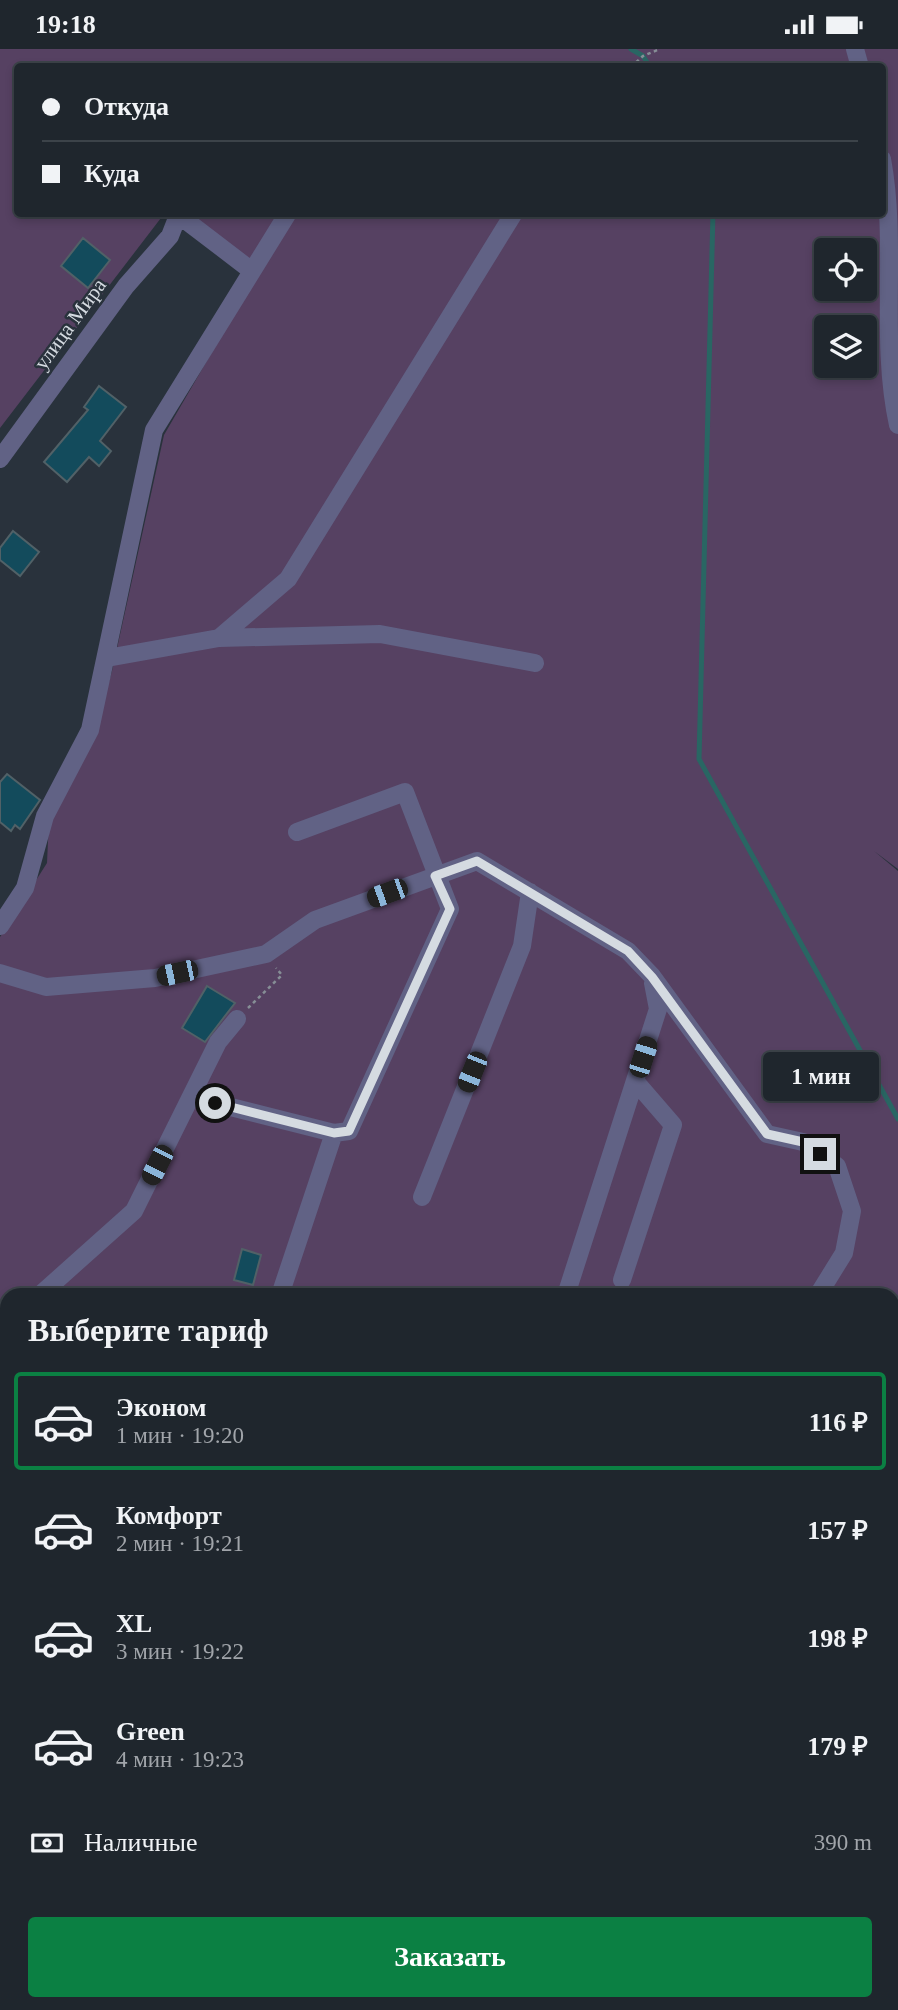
<!DOCTYPE html>
<html lang="ru">
<head>
<meta charset="utf-8">
<style>
  body { margin:0; font-family:Georgia,serif; background:#2c3239; color:#f1f3f6; height:100vh; display:flex; flex-direction:column; font-size:26px; white-space:nowrap }
  * { box-sizing:border-box; margin:0 }
  p { font-size:23px; color:#a1a5aa }
  .icon { flex:none; width:38px; height:38px; fill:none; stroke:currentColor; stroke-width:2; stroke-linecap:round; stroke-linejoin:round }
  .map { position:relative; flex:1; overflow:hidden }
  .drawer { position:absolute; left:0px; top:1239px; width:900px; height:723px; display:flex; flex-direction:column; background:#1f262d; border-radius:21px 21px 0 0; box-shadow:0 4px 10px #0003,0 0 0 2px #3c4349 }
  .drawer>* { flex:none }
  .guide { position:absolute; left:14px; top:14px; width:872px; height:154px; border-radius:7px; box-shadow:0 4px 10px #0003,0 0 0 2px #3c4349; display:grid; align-content:center; height:154px; padding:0 28px; background:#1f262d }
  .tools { position:absolute; left:814px; top:189px; display:grid; gap:14px }
  .tools a { display:grid; place-items:center; width:63px; height:63px; border-radius:7px; background:#1f262d; box-shadow:0 4px 10px #0003,0 0 0 2px #3c4349; font-size:35px }
  .end { position:absolute; width:32px; height:32px; margin:-16px; border:9px solid #d5dbe1; background:#111; box-shadow:0 0 0 4px #111 }
  .from { border-radius:50% }
  .bubble { position:absolute; height:49px; border-radius:7px; background:#1f262d; box-shadow:0 4px 10px #0003,0 0 0 2px #3c4349; font-size:23px; font-weight:800; line-height:49px; text-align:center }
  .car { position:absolute; width:21px; height:42px; margin:-21px -10px; border-radius:9px; box-shadow:0 0 5px 2px #0007; background:linear-gradient(#222 24%,#8ab4d8 0 40%,#222 0 76%,#8ab4d8 0 86%,#222 0) }
  .guide b { display:flex; align-items:center; gap:24px; height:66px; font-size:26px }
  .guide b+b { border-top:2px solid #3c4349 }
  .guide i { width:18px; height:18px; background:#f1f3f6 }
  ul { padding:0; list-style:none }
  li { display:flex; align-items:center; gap:21px; height:98px; margin:0 14px 10px; padding:0 14px; border:4px solid transparent; border-radius:7px }
  li div { flex:1 }
  li b { display:block; font-size:26px }
  li em { font-style:normal; font-weight:800 }
  li.on { border-color:#0b8043 }
  li>.icon { width:63px; height:63px; stroke-width:1.5 }
  h2 { padding:0 28px; font-size:32px; line-height:84px }
  .pay { display:flex; align-items:center; gap:18px; height:77px; padding:0 28px; font-size:26px }
  .pay p { margin-inline-start:auto }
  .cta { display:flex; gap:14px; margin-top:auto; padding:14px 28px }
  .cta a { flex:1; height:80px; border-radius:7px; background:#0b8043; color:#fff; font-size:28px; font-weight:800; line-height:80px; text-align:center }
  .status { display:flex; justify-content:space-between; align-items:center; height:49px; padding:0 35px; background:#1f262d; direction:ltr }
  .status svg { height:19px; fill:currentColor }
  .map>svg:first-child { display:block }
  .green { fill:#564162; fill-rule:evenodd }
  .lines { fill:none; stroke-linecap:round; stroke-linejoin:round }
  .stream { stroke:#296663; stroke-width:5 }
  .building { fill:#134b5c; stroke:#516167; stroke-width:2 }
  .path { stroke:#868e96; stroke-width:2.5; stroke-dasharray:3.5 3.5; stroke-linecap:butt }
  .minor { stroke:#616285; stroke-width:18 }
  .route { stroke:#d5dbe1; stroke-width:9 }
  .labels { text-anchor:middle; dominant-baseline:central; stroke-width:5; stroke-linejoin:round; paint-order:stroke }
  .street-label { font-size:21px; fill:#d5dbe1; stroke:#29323c }
</style>
</head>
<body>
<div class="status"><b>19:18</b><svg viewBox="0 0 49 12"><path d="M0 12V9h3v3zM5 12V6h3v6zM10 12V3h3v9zM15 12V0h3v12zM26 1h20v11H26zM47 4h2v5h-2z"/></svg></div>
<div class="map">
<svg width="898" height="1961" viewBox="0 0 898 1961">
  <rect width="100%" height="100%" fill="#29323c"/>
  <path class="green" d="M0,0h898v820l-24,-18 24,20v1139h-898v-1073l47,-74 2,-43 46,-90 17,-59 52,-236 96,-166 -82,-55 704,-1v-146h-864v146l146,1 -164,214zM826,201h38v39h-38zM826,278h38v39h-38zM7,1246h885v709h-885z"/>
  <g class="lines">
    <path class="stream" d="M631,0l12,7 7,11
      M713,164l-14,546 199,360
      M0,1541l7,-2
      M892,1571l6,-1"/>
  </g>
  <path class="building" d="M83,189l27,22 -22,28 -27,-22z
    M99,337l27,21 -26,34 11,10 -12,15 -10,-9 -22,25 -23,-20 44,-52 -4,-3z
    M13,482l26,21 -19,24 -20,-16v-12z
    M7,725l33,26 -20,29 -5,-4 -4,6 -11,-9v-40z
    M207,937l28,17 -30,39 -23,-14z
    M242,1200l19,6 -8,30 -19,-5z"/>
  <g class="lines">
    <path class="path" d="M631,18l12,-11 17,-7
      M248,959l34,-33 -6,-7
      M892,1400l6,1
      M892,1519h6"/>
    <path class="minor" d="M855,0l5,18
      M882,110c16,87 -3,179 16,266
      M176,164l76,58
      M0,410l126,-173 44,-50 7,-18
      M219,589l161,-4 155,29
      M107,609l112,-20 69,-59 226,-366
      M0,877l25,-38 20,-72 45,-86 64,-300 134,-217
      M0,924l46,14 109,-9 111,-24 49,-34 162,-59 151,90 24,25 115,158 36,8 34,24 15,45 -8,42 -26,42
      M191,1048l143,36
      M422,1148l100,-251 8,-54
      M622,1231l51,-155 -38,-44
      M40,1246l94,-84 84,-169 19,-23
      M277,1246l4,-3 53,-159 15,-2 101,-222 -45,-117 -108,40
      M566,1246l92,-286 -5,-26
      M0,1280l7,-6
      M0,1321l7,6
      M0,1617l7,-2
      M892,1739l6,2
      M0,1875l7,-4
      M286,1955l22,6
      M877,1955v6
      M13,1961l8,-6
      M217,1961l28,-6
      M403,1961l1,-6
      M614,1961v-6"/>
  </g>
  <g class="lines">
    <path class="route" d="M215,1054l119,30 15,-2 101,-222 -15,-33 42,-15 151,90 24,26 115,157 36,8 17,12"/>
  </g>
  <g class="labels">
    <g class="street-label">
      <text transform="translate(70 275) rotate(-54)">улица Мира</text>
    </g>
  </g>
</svg>
<div class="tools">
<a><svg class="icon" aria-label="locate" viewBox="0 0 24 24"><circle cx="12" cy="12" r="6"/><path d="M12 2v4M12 18v4M2 12h4M18 12h4"/></svg></a>
<a><svg class="icon" aria-label="layers" viewBox="0 0 24 24"><path d="M12 4l9 5-9 5-9-5zM3 14l9 5 9-5"/></svg></a>
</div>
<i class="end from" style="left:215px;top:1054px"></i>
<i class="end" style="left:820px;top:1105px"></i>
<div class="bubble" style="left:763px;top:1003px;width:116px">1 мин</div>
<i class="car" style="left:387px;top:844px;rotate:250deg"></i>
<i class="car" style="left:177px;top:924px;rotate:258deg"></i>
<i class="car" style="left:643px;top:1008px;rotate:18deg"></i>
<i class="car" style="left:472px;top:1023px;rotate:202deg"></i>
<i class="car" style="left:157px;top:1116px;rotate:207deg"></i>
<div class="guide">
<b><i class="from"></i>Откуда</b>
<b><i></i>Куда</b>
</div>
<section class="drawer">
<h2>Выберите тариф</h2>
<ul>
<li class="on"><svg class="icon" aria-label="car" viewBox="0 0 24 24"><path d="M5 17H2v-5l4-1 3-4h7l3 4 3 1v5h-3M9 17h6M6 11h13"/><circle cx="7" cy="17" r="2"/><circle cx="17" cy="17" r="2"/></svg><div><b>Эконом</b><p>1 мин · 19:20</p></div><em>116 ₽</em></li>
<li><svg class="icon" aria-label="car" viewBox="0 0 24 24"><path d="M5 17H2v-5l4-1 3-4h7l3 4 3 1v5h-3M9 17h6M6 11h13"/><circle cx="7" cy="17" r="2"/><circle cx="17" cy="17" r="2"/></svg><div><b>Комфорт</b><p>2 мин · 19:21</p></div><em>157 ₽</em></li>
<li><svg class="icon" aria-label="car" viewBox="0 0 24 24"><path d="M5 17H2v-5l4-1 3-4h7l3 4 3 1v5h-3M9 17h6M6 11h13"/><circle cx="7" cy="17" r="2"/><circle cx="17" cy="17" r="2"/></svg><div><b>XL</b><p>3 мин · 19:22</p></div><em>198 ₽</em></li>
<li><svg class="icon" aria-label="car" viewBox="0 0 24 24"><path d="M5 17H2v-5l4-1 3-4h7l3 4 3 1v5h-3M9 17h6M6 11h13"/><circle cx="7" cy="17" r="2"/><circle cx="17" cy="17" r="2"/></svg><div><b>Green</b><p>4 мин · 19:23</p></div><em>179 ₽</em></li>
</ul>
<div class="pay"><svg class="icon" aria-label="cash" viewBox="0 0 24 24"><path d="M3 7h18v10H3z"/><circle cx="12" cy="12" r="2"/></svg>Наличные<p>390 m</p></div>
<div class="cta"><a>Заказать</a></div>
</section>
</div>
</body>
</html>
